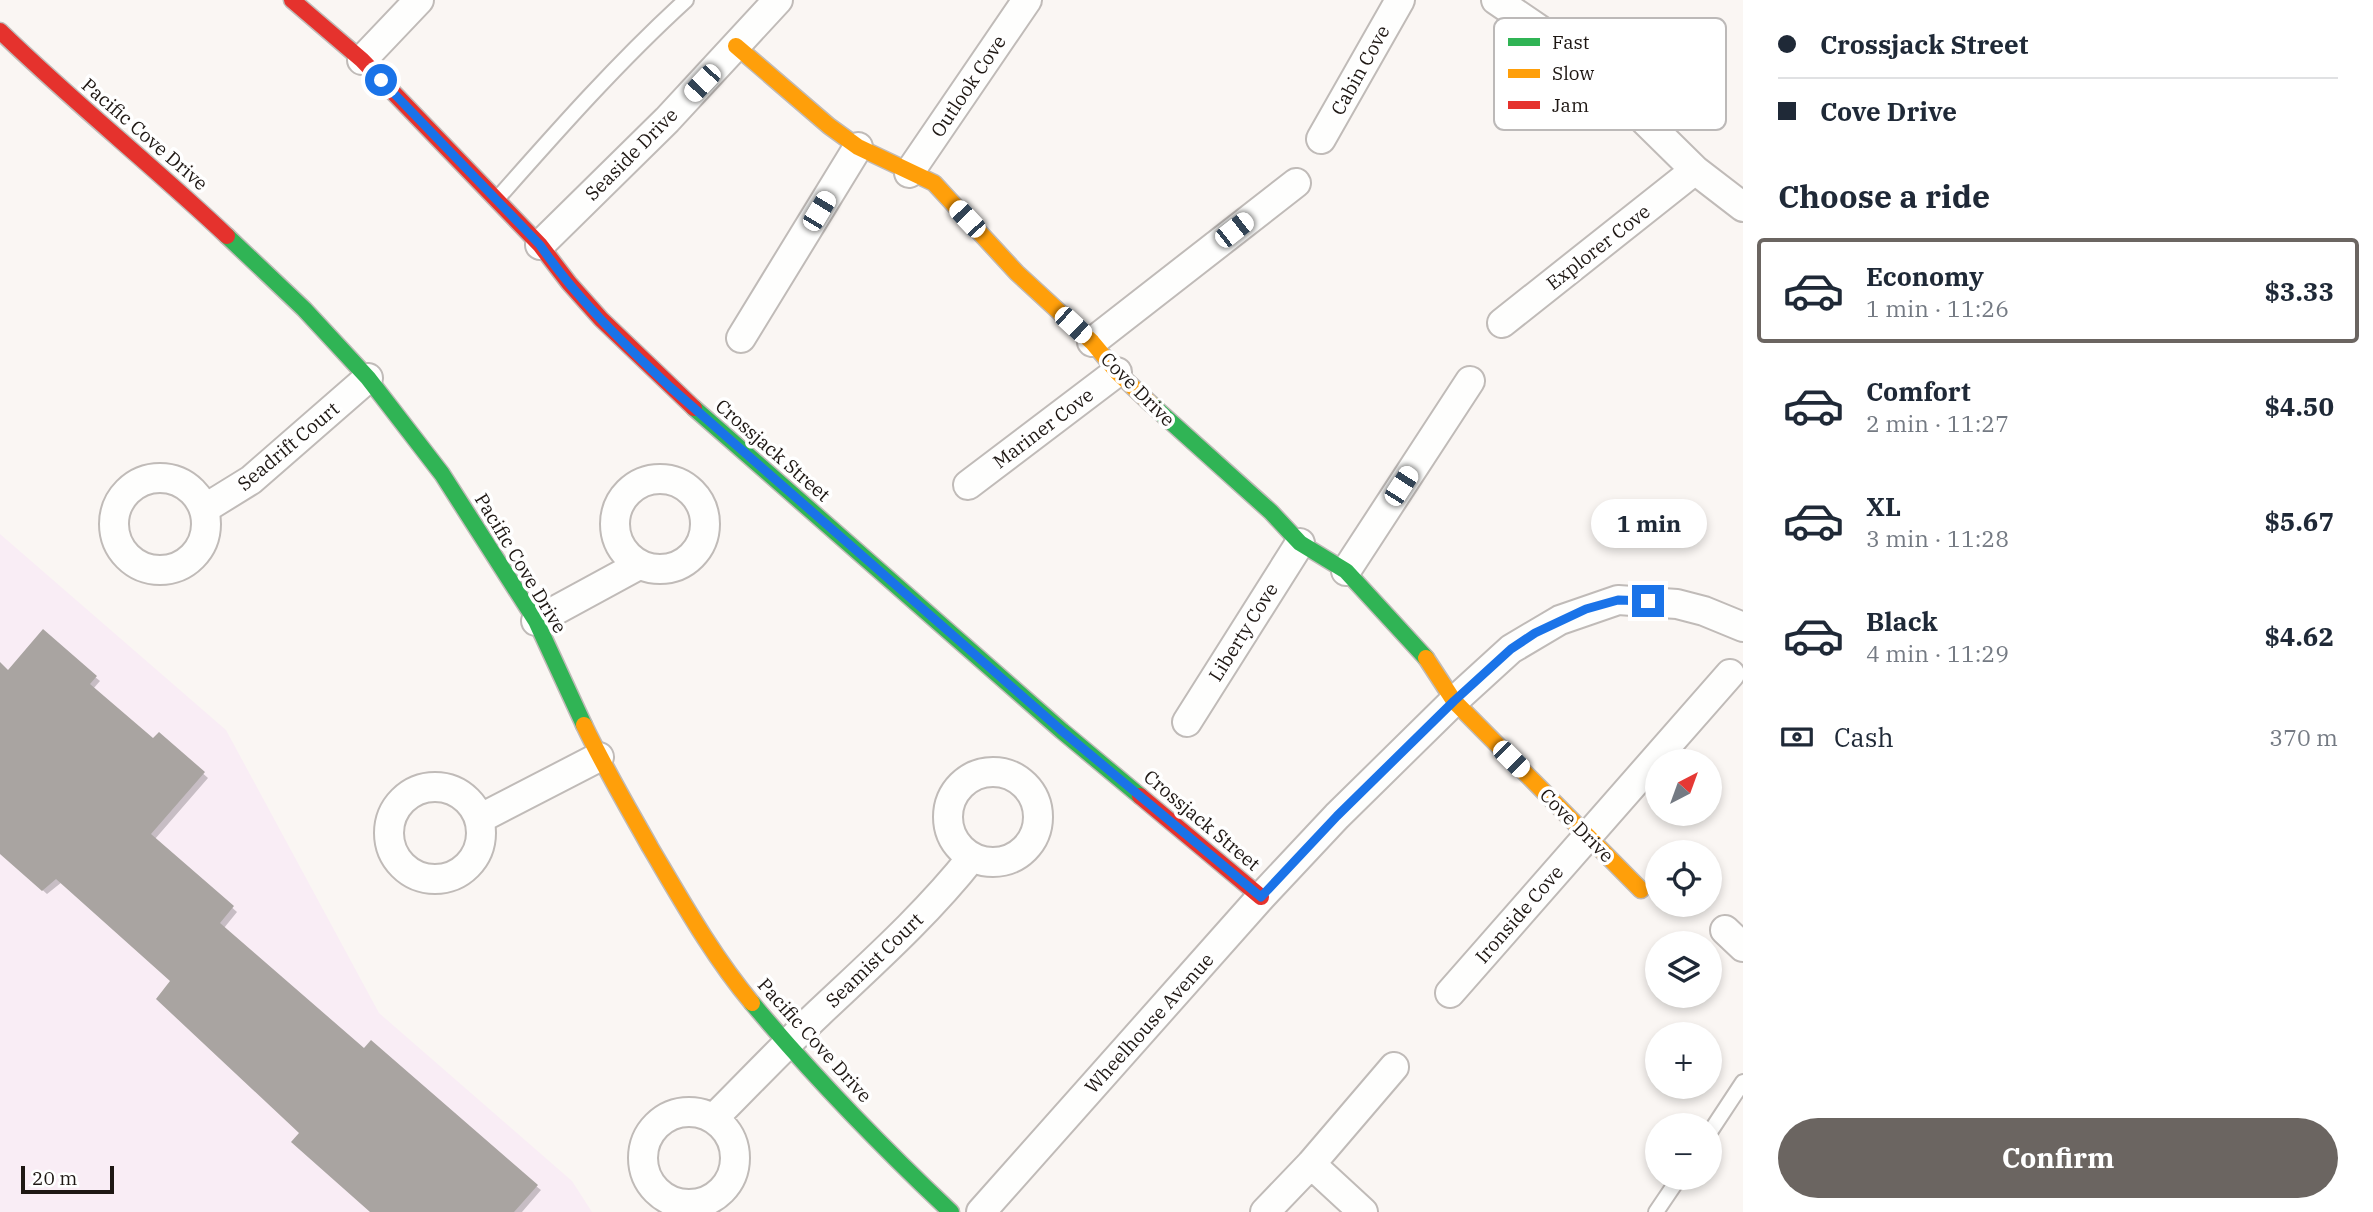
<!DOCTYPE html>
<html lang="en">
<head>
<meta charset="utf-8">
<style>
  body { margin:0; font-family:"IBM Plex Serif",serif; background:#f2f2f3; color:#1f2937; height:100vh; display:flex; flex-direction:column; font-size:26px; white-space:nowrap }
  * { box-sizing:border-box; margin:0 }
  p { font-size:23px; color:#747a83 }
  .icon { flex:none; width:38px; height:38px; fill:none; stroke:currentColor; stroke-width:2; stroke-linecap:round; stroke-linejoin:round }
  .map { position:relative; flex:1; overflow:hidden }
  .side { display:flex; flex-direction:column; background:#fff; width:630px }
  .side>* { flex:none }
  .banner { display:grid; align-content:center; height:154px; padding:0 35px; background:#fff }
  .needle { width:46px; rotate:41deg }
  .buttons { position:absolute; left:1645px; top:749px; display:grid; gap:14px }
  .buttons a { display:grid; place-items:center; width:77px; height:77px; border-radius:50%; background:#fff; box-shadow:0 4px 10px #0003; font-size:35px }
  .scale { position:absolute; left:21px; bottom:18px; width:93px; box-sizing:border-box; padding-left:7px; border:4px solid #1e1713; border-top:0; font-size:19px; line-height:24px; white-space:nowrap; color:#1e1713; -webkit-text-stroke:5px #fff; paint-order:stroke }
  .end { position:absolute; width:32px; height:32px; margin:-16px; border:9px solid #1a73e8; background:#fff; box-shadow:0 0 0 4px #fff }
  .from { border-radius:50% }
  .bubble { position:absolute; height:49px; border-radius:24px; background:#fff; box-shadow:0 4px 10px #0003; font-size:23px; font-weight:700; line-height:49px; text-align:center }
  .car { position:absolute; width:21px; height:42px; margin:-21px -10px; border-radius:9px; box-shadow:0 0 5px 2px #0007; background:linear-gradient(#fff 24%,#345 0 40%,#fff 0 76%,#345 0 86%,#fff 0) }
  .banner b { display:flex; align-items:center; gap:24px; height:66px; font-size:26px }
  .banner b+b { border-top:2px solid #e0e1e3 }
  .banner i { width:18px; height:18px; background:#1f2937 }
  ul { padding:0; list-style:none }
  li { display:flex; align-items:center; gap:21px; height:105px; margin:0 14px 10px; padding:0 21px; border:4px solid transparent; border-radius:7px }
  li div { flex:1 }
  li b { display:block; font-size:26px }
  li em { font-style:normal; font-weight:700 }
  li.selected { border-color:#6b6561 }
  li>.icon { width:63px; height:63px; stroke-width:1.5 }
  h2 { padding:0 35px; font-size:32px; line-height:84px }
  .pay { display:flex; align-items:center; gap:18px; height:77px; padding:0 35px; font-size:26px }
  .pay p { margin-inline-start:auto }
  .cta { display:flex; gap:14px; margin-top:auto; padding:14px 35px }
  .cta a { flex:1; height:80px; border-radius:42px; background:#6b6561; color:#fff; font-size:28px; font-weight:700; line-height:80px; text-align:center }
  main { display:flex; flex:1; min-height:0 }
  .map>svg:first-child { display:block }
  .commercial { fill:#f9edf5 }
  .shadow { fill:#0003 }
  .building { fill:#a9a4a1 }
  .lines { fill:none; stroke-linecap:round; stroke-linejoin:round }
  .lane-casing { stroke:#c0bbb8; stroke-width:18 }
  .street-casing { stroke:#c0bbb8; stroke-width:32 }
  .fast-casing { stroke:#c0bbb8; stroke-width:19 }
  .slow-casing { stroke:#c0bbb8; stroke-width:19 }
  .jam-casing { stroke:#c0bbb8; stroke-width:19 }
  .lane { stroke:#fefefd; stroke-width:14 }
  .street { stroke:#fefefd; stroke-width:28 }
  .fast { stroke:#30b455; stroke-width:16 }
  .slow { stroke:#ff9f0a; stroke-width:16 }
  .jam { stroke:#e5322d; stroke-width:16 }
  .route { stroke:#1a73e8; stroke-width:9 }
  .labels { text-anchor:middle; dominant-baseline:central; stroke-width:7; stroke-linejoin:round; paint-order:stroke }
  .street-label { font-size:19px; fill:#1e1713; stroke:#fff }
  .key { fill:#fff; stroke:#bcb9b8; stroke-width:2 }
  .key-label { font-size:19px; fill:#1e1713 }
</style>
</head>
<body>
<main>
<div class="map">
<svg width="1743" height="1212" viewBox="0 0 1743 1212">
  <rect width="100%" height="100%" fill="#faf6f3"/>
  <path class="commercial" d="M0,534l226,196 153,283 193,168 20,31h-592z"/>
  <path class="shadow" d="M0,665l8,7 87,5 5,4 -7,8 60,52 6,-7 49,44 -53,61 82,73 -13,16 140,123 177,139 -19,22h-150l-200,-230 -110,-100 -15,12 -47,-42z"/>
  <path class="building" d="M43,629l54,47 -7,8 63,54 6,-6 46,40 -54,62 83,72 -14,17 144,125 7,-8 167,145 -24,27h-144l-79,-70 8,-9 -143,-134 14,-18 -114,-102 -14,12 -42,-37v-192l8,8z"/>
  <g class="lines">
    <defs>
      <path id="lane" d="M497,199c61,-69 121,-137 189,-199
        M1710,1132l33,-50
        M1656,1212l23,-34"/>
      <path id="street" d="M1496,0l53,36 81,70 65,64 48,37
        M362,60l57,-60
        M1321,139l79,-139
        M909,173l118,-173
        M540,245l127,-125 111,-120
        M1502,323l193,-153
        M741,338l117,-191
        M1092,342l204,-159
        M114 524a46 46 0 1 1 92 0a46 46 0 1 1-92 0Z
        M615 524a45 45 0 1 1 90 0a45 45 0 1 1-90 0Z
        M968,485l149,-113
        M204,509l47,-29 117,-102
        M1346,571l124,-190
        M536,621l103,-56
        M1187,722l113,-179
        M948 817a45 45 0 1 1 90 0a45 45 0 1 1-90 0Z
        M389 833a46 46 0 1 1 92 0a46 46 0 1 1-92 0Z
        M479,819l120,-62
        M1725,930l18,17
        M1450,993l280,-319
        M643 1158a46 46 0 1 1 92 0a46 46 0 1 1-92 0Z
        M714,1118c35,-35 69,-71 105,-105 53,-50 108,-99 153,-156
        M1311,1164l52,48
        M981,1212l280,-315 76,-81 117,-115 57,-52 49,-29 58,-20 59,4 27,7 39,16
        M1265,1212l46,-48 83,-97"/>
      <path id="fast" d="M227,236l77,73 64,69 74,96 94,147 48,104
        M1151,404l120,108 29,31 46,28 80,87
        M694,408l368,323 78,65
        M752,1003c62,74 129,143 199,209"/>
      <path id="slow" d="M736,46l93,80 29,21 76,36 83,90 75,69 25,30 34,32
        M1426,658l28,43 187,189
        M584,725c20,42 43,81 66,122 32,54 62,108 102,156"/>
      <path id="jam" d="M292,0l70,60 178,185 29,38 32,36 93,89
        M0,31c73,71 153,135 227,205
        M1140,796l121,101"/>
    </defs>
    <use href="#lane" class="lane-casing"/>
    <use href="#street" class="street-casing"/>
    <use href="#fast" class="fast-casing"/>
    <use href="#slow" class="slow-casing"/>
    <use href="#jam" class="jam-casing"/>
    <use href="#lane" class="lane"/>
    <use href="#street" class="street"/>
    <use href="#fast" class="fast"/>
    <use href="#slow" class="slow"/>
    <use href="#jam" class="jam"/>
  </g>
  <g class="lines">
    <path class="route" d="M381,80l159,165c36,53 83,98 130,142l392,344 199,166 76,-81 117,-115 57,-52 24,-16 51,-24 32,-9 30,1"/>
  </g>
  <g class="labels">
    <g class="street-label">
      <text transform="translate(1360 70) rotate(-61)">Cabin Cove</text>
      <text transform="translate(968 86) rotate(-56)">Outlook Cove</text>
      <text transform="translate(145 134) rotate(41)">Pacific Cove Drive</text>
      <text transform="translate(631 154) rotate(-45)">Seaside Drive</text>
      <text transform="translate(1598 247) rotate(-38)">Explorer Cove</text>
      <text transform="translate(1138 389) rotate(45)">Cove Drive</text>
      <text transform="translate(1043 428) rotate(-37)">Mariner Cove</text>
      <text transform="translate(288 446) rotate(-40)">Seadrift Court</text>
      <text transform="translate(773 450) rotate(41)">Crossjack Street</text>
      <text transform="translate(521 563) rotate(59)">Pacific Cove Drive</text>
      <text transform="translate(1243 632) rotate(-58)">Liberty Cove</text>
      <text transform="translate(1202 820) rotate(40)">Crossjack Street</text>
      <text transform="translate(1577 825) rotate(45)">Cove Drive</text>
      <text transform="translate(1519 914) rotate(-49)">Ironside Cove</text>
      <text transform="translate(874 960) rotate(-44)">Seamist Court</text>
      <text transform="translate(1149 1023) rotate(-48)">Wheelhouse Avenue</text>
      <text transform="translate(815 1040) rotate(48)">Pacific Cove Drive</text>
    </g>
  </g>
  <rect x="1494" y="18" width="232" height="112" rx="10" class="key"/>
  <rect x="1508" y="38" width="32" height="8" fill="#30b455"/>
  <rect x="1508" y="69" width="32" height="9" fill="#ff9f0a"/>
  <rect x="1508" y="101" width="32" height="8" fill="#e5322d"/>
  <g class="key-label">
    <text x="1552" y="49">Fast</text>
    <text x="1552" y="80">Slow</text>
    <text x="1552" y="112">Jam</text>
  </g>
</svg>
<div class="buttons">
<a><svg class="needle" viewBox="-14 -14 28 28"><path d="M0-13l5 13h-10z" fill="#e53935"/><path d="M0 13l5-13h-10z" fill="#747a83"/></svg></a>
<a><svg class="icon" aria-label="locate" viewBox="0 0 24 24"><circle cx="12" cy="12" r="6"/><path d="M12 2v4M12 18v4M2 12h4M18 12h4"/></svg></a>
<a><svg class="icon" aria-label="layers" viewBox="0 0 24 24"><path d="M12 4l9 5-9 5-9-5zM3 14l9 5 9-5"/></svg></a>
<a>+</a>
<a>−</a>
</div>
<div class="scale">20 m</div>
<i class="end from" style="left:381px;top:80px"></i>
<i class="end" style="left:1648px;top:601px"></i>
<div class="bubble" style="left:1591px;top:499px;width:116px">1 min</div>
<i class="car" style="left:702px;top:83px;rotate:223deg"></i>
<i class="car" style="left:819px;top:211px;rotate:31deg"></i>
<i class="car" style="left:967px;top:219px;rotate:317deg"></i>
<i class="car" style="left:1234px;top:230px;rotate:52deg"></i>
<i class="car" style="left:1073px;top:325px;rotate:133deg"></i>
<i class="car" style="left:1401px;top:486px;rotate:33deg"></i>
<i class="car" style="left:1511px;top:759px;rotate:135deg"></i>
</div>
<section class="side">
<div class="banner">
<b><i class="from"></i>Crossjack Street</b>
<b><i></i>Cove Drive</b>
</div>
<h2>Choose a ride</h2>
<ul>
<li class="selected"><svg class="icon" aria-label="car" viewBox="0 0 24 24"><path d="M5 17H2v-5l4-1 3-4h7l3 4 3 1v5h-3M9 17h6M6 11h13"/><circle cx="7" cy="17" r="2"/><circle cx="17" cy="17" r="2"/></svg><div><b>Economy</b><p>1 min · 11:26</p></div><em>$3.33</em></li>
<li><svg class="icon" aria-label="car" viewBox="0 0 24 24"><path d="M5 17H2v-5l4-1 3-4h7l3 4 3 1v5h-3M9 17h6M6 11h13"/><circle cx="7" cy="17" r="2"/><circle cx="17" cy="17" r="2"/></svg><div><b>Comfort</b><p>2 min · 11:27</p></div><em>$4.50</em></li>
<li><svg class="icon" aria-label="car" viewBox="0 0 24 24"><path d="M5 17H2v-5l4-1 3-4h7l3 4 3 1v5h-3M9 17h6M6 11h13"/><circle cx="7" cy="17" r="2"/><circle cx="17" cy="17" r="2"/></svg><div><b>XL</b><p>3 min · 11:28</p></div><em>$5.67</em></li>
<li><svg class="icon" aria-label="car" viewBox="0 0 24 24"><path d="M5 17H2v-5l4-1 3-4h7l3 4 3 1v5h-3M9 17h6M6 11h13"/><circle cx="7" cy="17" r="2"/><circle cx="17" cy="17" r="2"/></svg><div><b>Black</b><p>4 min · 11:29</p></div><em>$4.62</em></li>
</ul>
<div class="pay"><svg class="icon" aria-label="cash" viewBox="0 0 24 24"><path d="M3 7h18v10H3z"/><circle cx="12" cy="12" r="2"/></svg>Cash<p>370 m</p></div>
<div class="cta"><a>Confirm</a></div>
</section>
</main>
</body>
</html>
